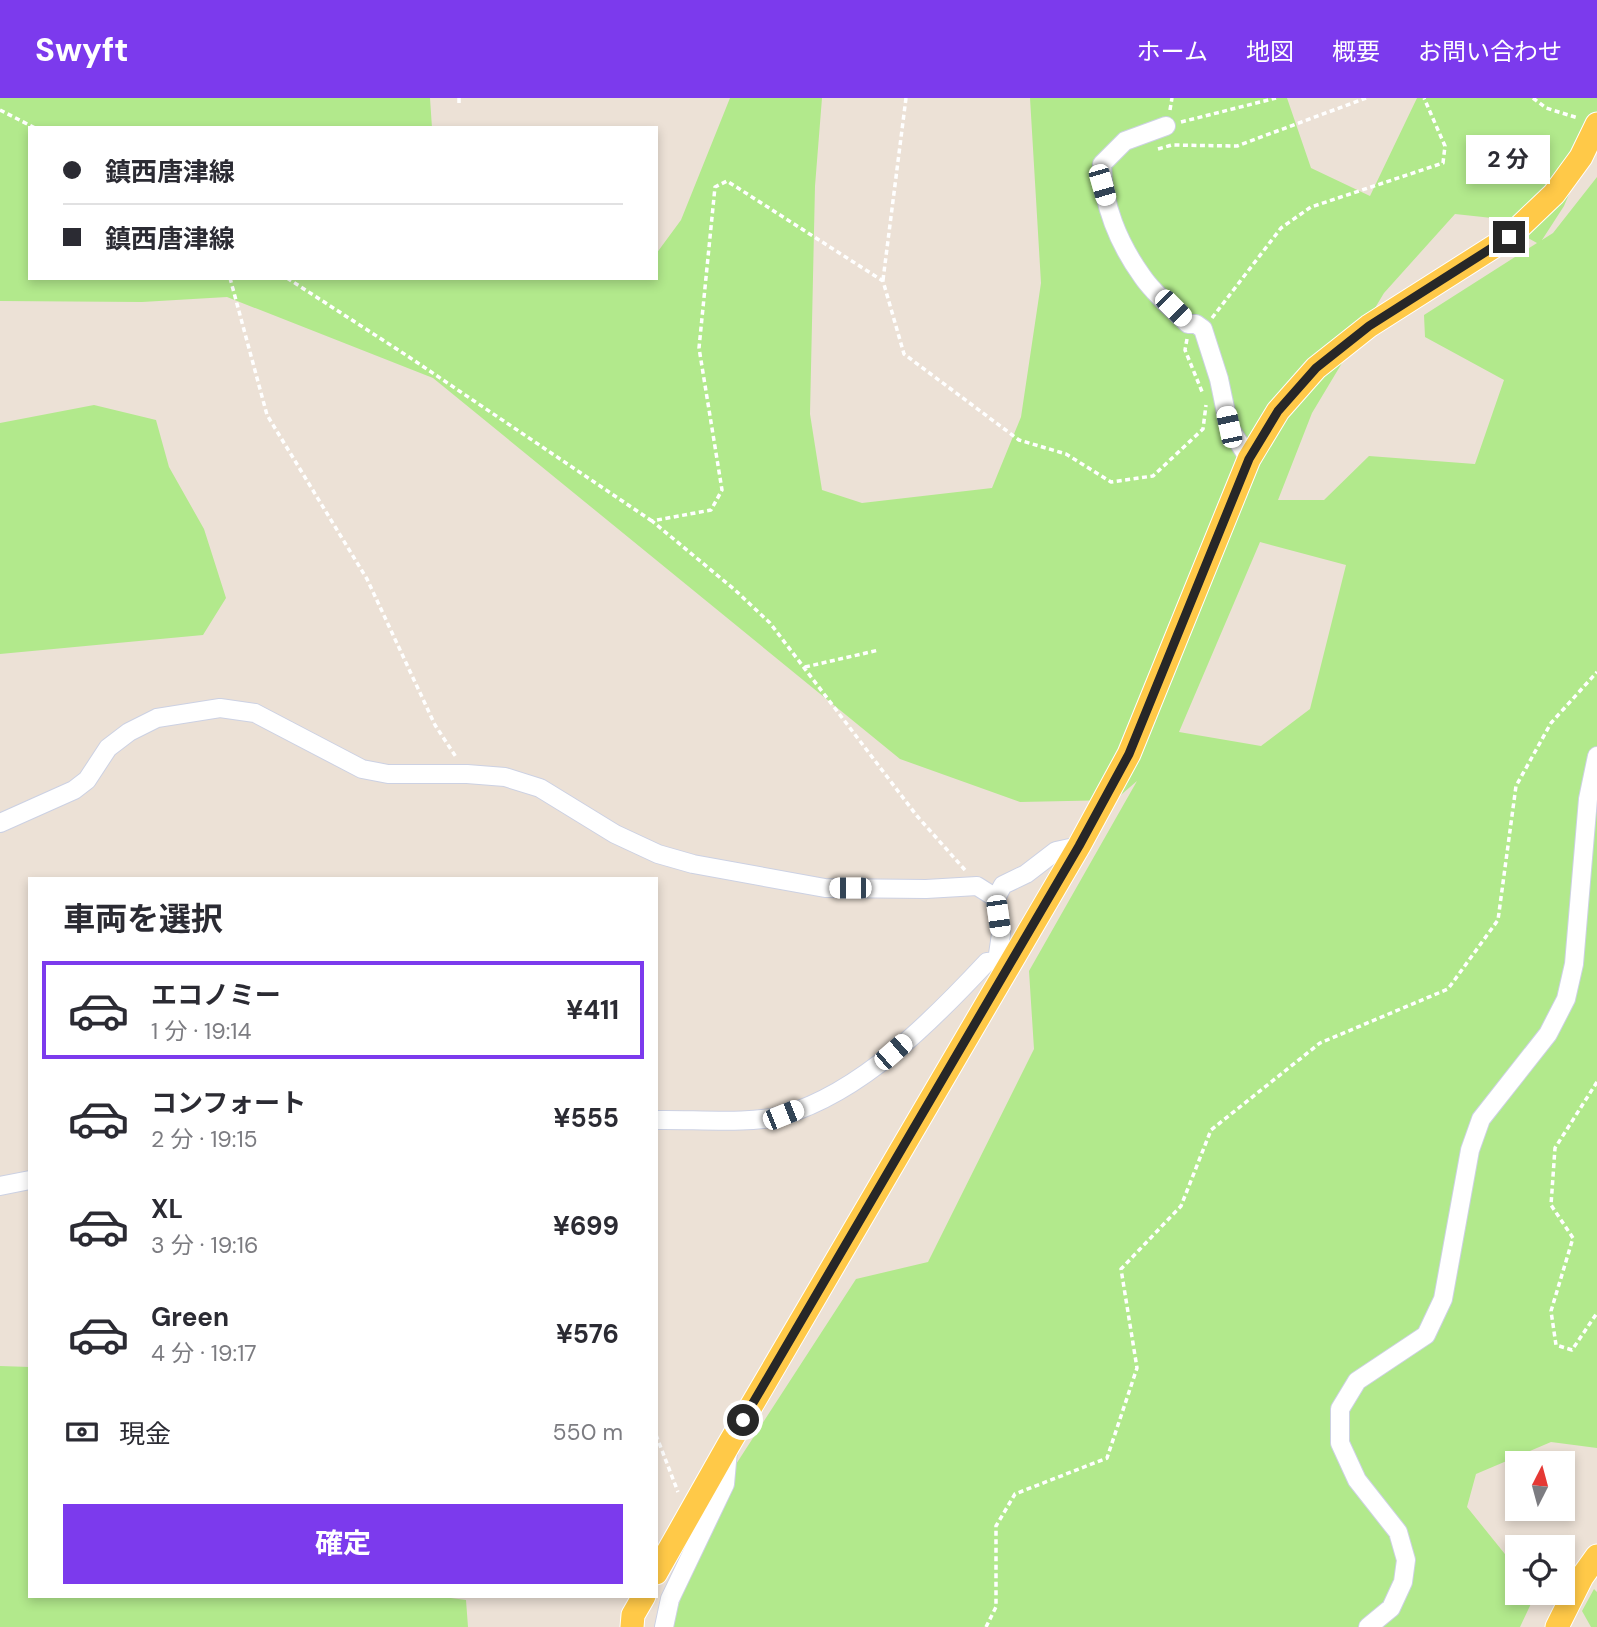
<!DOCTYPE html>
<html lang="ja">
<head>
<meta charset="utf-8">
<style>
  body { margin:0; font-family:"DM Sans","Noto Sans JP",sans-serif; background:#f7f7f7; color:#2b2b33; height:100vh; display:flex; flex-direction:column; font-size:26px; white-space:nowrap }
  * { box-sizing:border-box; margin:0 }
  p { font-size:23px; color:#7c7c81 }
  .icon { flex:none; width:38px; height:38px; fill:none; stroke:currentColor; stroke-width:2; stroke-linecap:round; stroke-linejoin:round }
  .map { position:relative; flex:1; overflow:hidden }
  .sheet { position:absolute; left:28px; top:779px; width:630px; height:721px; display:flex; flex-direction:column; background:#fff; border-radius:0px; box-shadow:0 4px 10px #0003 }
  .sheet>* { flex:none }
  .banner { position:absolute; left:28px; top:28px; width:630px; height:154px; border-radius:0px; box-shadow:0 4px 10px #0003; display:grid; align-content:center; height:154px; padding:0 35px; background:#fff }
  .needle { width:46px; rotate:6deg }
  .fabs { position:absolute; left:1505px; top:1353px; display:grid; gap:14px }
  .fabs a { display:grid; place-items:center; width:70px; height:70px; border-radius:0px; background:#fff; box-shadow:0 4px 10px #0003; font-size:35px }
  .end { position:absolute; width:32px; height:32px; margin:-16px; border:9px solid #272727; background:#fff; box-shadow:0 0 0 4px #fff }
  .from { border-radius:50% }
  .bubble { position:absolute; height:49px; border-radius:0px; background:#fff; box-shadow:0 4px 10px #0003; font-size:23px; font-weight:700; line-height:49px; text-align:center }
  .car { position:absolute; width:21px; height:42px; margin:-21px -10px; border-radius:9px; box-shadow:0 0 5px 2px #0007; background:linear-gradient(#fff 24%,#345 0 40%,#fff 0 76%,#345 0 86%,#fff 0) }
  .banner b { display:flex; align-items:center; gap:24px; height:66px; font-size:26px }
  .banner b+b { border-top:2px solid #e1e1e2 }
  .banner i { width:18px; height:18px; background:#2b2b33 }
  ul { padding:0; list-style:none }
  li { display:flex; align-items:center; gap:21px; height:98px; margin:0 14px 10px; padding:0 21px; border:4px solid transparent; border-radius:0px }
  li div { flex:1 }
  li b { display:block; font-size:26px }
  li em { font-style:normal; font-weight:700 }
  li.selected { border-color:#7c3aed }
  li>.icon { width:63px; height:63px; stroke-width:1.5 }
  h2 { padding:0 35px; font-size:32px; line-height:84px }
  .pay { display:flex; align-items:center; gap:18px; height:77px; padding:0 35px; font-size:26px }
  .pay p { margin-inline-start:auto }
  .cta { display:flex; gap:14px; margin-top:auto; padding:14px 35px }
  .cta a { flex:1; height:80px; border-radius:0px; background:#7c3aed; color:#fff; font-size:28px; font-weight:700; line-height:80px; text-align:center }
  header { display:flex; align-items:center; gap:42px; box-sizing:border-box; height:98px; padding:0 35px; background:#7c3aed; color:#fff }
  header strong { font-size:33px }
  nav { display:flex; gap:38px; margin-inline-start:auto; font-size:24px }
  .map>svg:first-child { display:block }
  .green { fill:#b2e98c; fill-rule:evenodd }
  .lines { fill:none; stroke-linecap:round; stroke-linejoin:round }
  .minor-casing { stroke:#ccd1e3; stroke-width:20 }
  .major-casing { stroke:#fff; stroke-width:25 }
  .path { stroke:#fff; stroke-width:3.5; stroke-dasharray:5 3.5; stroke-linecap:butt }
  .minor { stroke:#fff; stroke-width:18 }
  .major { stroke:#ffc948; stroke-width:23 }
  .route { stroke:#272727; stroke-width:9 }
</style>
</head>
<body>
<header>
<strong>Swyft</strong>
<nav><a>ホーム</a><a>地図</a><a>概要</a><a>お問い合わせ</a></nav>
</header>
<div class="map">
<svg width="1597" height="1529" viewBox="0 0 1597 1529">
  <rect width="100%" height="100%" fill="#ece1d6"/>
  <path class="green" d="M0,0h430l2,30h-402v150h626v-24l25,-34 49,-122h92l-7,88 -5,228 12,76 40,13 130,-15 29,-71 20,-134 -11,-185h257l24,70 59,28 47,-98h180v30l-33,78 -22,34 11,-7 44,-56v1271l-46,-6 -75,32 -9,33 50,62v23l19,1 -16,34h-849l45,-132 140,-216 72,-17 106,-213 -5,-78 108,-190 -22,19 -95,2 -120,-43 -467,-381 -206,-81 -85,5 -142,-1zM1455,116l37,4 45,25 -113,72 1,22 79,43 -29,84 -106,-8 -45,44h-46l34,-87 72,-120zM1260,444l86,23 -36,144 -49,37 -82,-14z
    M94,307l62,15 13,47 35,62 22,69 -23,37 -203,19v-231z
    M0,1268l30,1v229h405l31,4 2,27h-468z
    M1594,1491l3,3v35h-6l-9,-16z"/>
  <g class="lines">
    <defs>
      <path id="minor" d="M1166,28l-41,15 -23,23c0,40 17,80 40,112 12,18 31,33 46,48h8l7,5 16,50 10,48 20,32
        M0,725l74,-33 13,-10 21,-32 21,-16 28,-14 63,-10 35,5 107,56 26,5h79l38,3 35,11 75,46 43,20 35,10 132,24 101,1 51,-3 19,12
        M1004,868l-7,-5 4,-27 -5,-36 7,-13 23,-11 30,-23 23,-5
        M656,1022c37,-1 94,5 128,-5 78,-23 149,-95 203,-153l10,-1
        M0,1088l30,-6
        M664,1529l6,-28 55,-115 3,-33
        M1368,1529l23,-19 12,-26 3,-22 -8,-28 -41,-52 -17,-37v-34l17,-28 69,-46 17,-36 27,-149 11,-31 67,-85 18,-35 8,-35 14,-165 9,-43"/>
      <path id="major" d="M656,1475l73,-129 350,-598 50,-92 120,-295 29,-48 38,-43 53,-42 140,-89 45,-43 27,-37 16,-33
        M632,1529l1,-12 11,-19
        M1557,1529l25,-50 15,-21"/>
    </defs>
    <use href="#minor" class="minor-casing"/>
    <use href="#major" class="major-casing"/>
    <path class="path" d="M459,0v7
      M1533,0l13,10 32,10
      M0,12l35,18
      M1170,12l2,-12
      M1181,24l95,-24
      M1158,51l14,-4 65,1 129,-48
      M230,180l37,137 100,164 68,146 21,32
      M287,180l119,77 246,166
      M883,182l23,-182
      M1212,220l69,-90 30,-21 132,-44 2,-17 -21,-48
      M1187,241l-2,11 18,44
      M805,569l74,-17
      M965,772l-48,-54 -147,-193 -35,-33 -83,-69 59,-11 11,-20 -23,-142 16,-161 12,-6 156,100 21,73 115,86 47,14 45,28 42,-6 50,-47 3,-24
      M1597,984l-42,66 -4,57 22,33 -22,73 5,34 16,5 25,-37
      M656,1337l22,57
      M986,1529l10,-20v-81l19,-32 92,-36 30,-90 -16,-99 60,-63 30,-76 109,-87 128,-54 50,-69 18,-134 35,-63 46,-51"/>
    <use href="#minor" class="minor"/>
    <use href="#major" class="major"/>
  </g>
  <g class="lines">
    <path class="route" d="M743,1322l336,-574 50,-92 120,-295 29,-48 38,-43 53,-42 140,-89"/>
  </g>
</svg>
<div class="fabs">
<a><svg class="needle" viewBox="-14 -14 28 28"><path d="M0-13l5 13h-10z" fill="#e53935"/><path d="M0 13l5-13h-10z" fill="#7c7c81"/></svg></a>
<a><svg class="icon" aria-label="locate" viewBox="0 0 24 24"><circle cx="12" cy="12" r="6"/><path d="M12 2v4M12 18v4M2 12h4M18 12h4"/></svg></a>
</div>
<i class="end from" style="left:743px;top:1322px"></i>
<i class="end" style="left:1509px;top:139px"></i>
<div class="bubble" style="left:1466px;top:37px;width:84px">2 分</div>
<i class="car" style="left:1102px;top:87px;rotate:164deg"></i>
<i class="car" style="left:1173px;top:210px;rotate:135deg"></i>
<i class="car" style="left:1229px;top:329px;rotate:348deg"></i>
<i class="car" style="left:850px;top:790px;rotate:270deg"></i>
<i class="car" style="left:998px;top:818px;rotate:172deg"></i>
<i class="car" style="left:893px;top:954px;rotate:49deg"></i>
<i class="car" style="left:783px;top:1017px;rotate:68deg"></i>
<div class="banner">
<b><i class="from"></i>鎮西唐津線</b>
<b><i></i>鎮西唐津線</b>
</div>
<section class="sheet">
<h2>車両を選択</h2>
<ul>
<li class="selected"><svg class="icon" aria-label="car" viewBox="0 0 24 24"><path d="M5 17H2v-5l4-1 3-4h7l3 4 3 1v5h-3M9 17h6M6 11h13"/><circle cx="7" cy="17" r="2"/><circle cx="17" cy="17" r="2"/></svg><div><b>エコノミー</b><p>1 分 · 19:14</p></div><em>¥411</em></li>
<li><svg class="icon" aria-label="car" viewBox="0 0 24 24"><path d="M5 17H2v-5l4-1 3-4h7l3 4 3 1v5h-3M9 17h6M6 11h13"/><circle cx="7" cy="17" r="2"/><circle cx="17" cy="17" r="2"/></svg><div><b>コンフォート</b><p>2 分 · 19:15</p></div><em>¥555</em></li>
<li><svg class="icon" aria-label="car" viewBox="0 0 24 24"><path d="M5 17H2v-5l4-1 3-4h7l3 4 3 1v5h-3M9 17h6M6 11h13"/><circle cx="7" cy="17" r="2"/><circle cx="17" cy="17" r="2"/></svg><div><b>XL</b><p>3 分 · 19:16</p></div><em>¥699</em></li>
<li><svg class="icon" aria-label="car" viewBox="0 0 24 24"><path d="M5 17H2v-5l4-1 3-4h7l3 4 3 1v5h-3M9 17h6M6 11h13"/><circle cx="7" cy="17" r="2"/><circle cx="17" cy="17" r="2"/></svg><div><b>Green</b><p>4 分 · 19:17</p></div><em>¥576</em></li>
</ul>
<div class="pay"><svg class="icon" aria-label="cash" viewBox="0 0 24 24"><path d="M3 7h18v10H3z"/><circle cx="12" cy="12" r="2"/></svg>現金<p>550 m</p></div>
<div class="cta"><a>確定</a></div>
</section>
</div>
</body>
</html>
